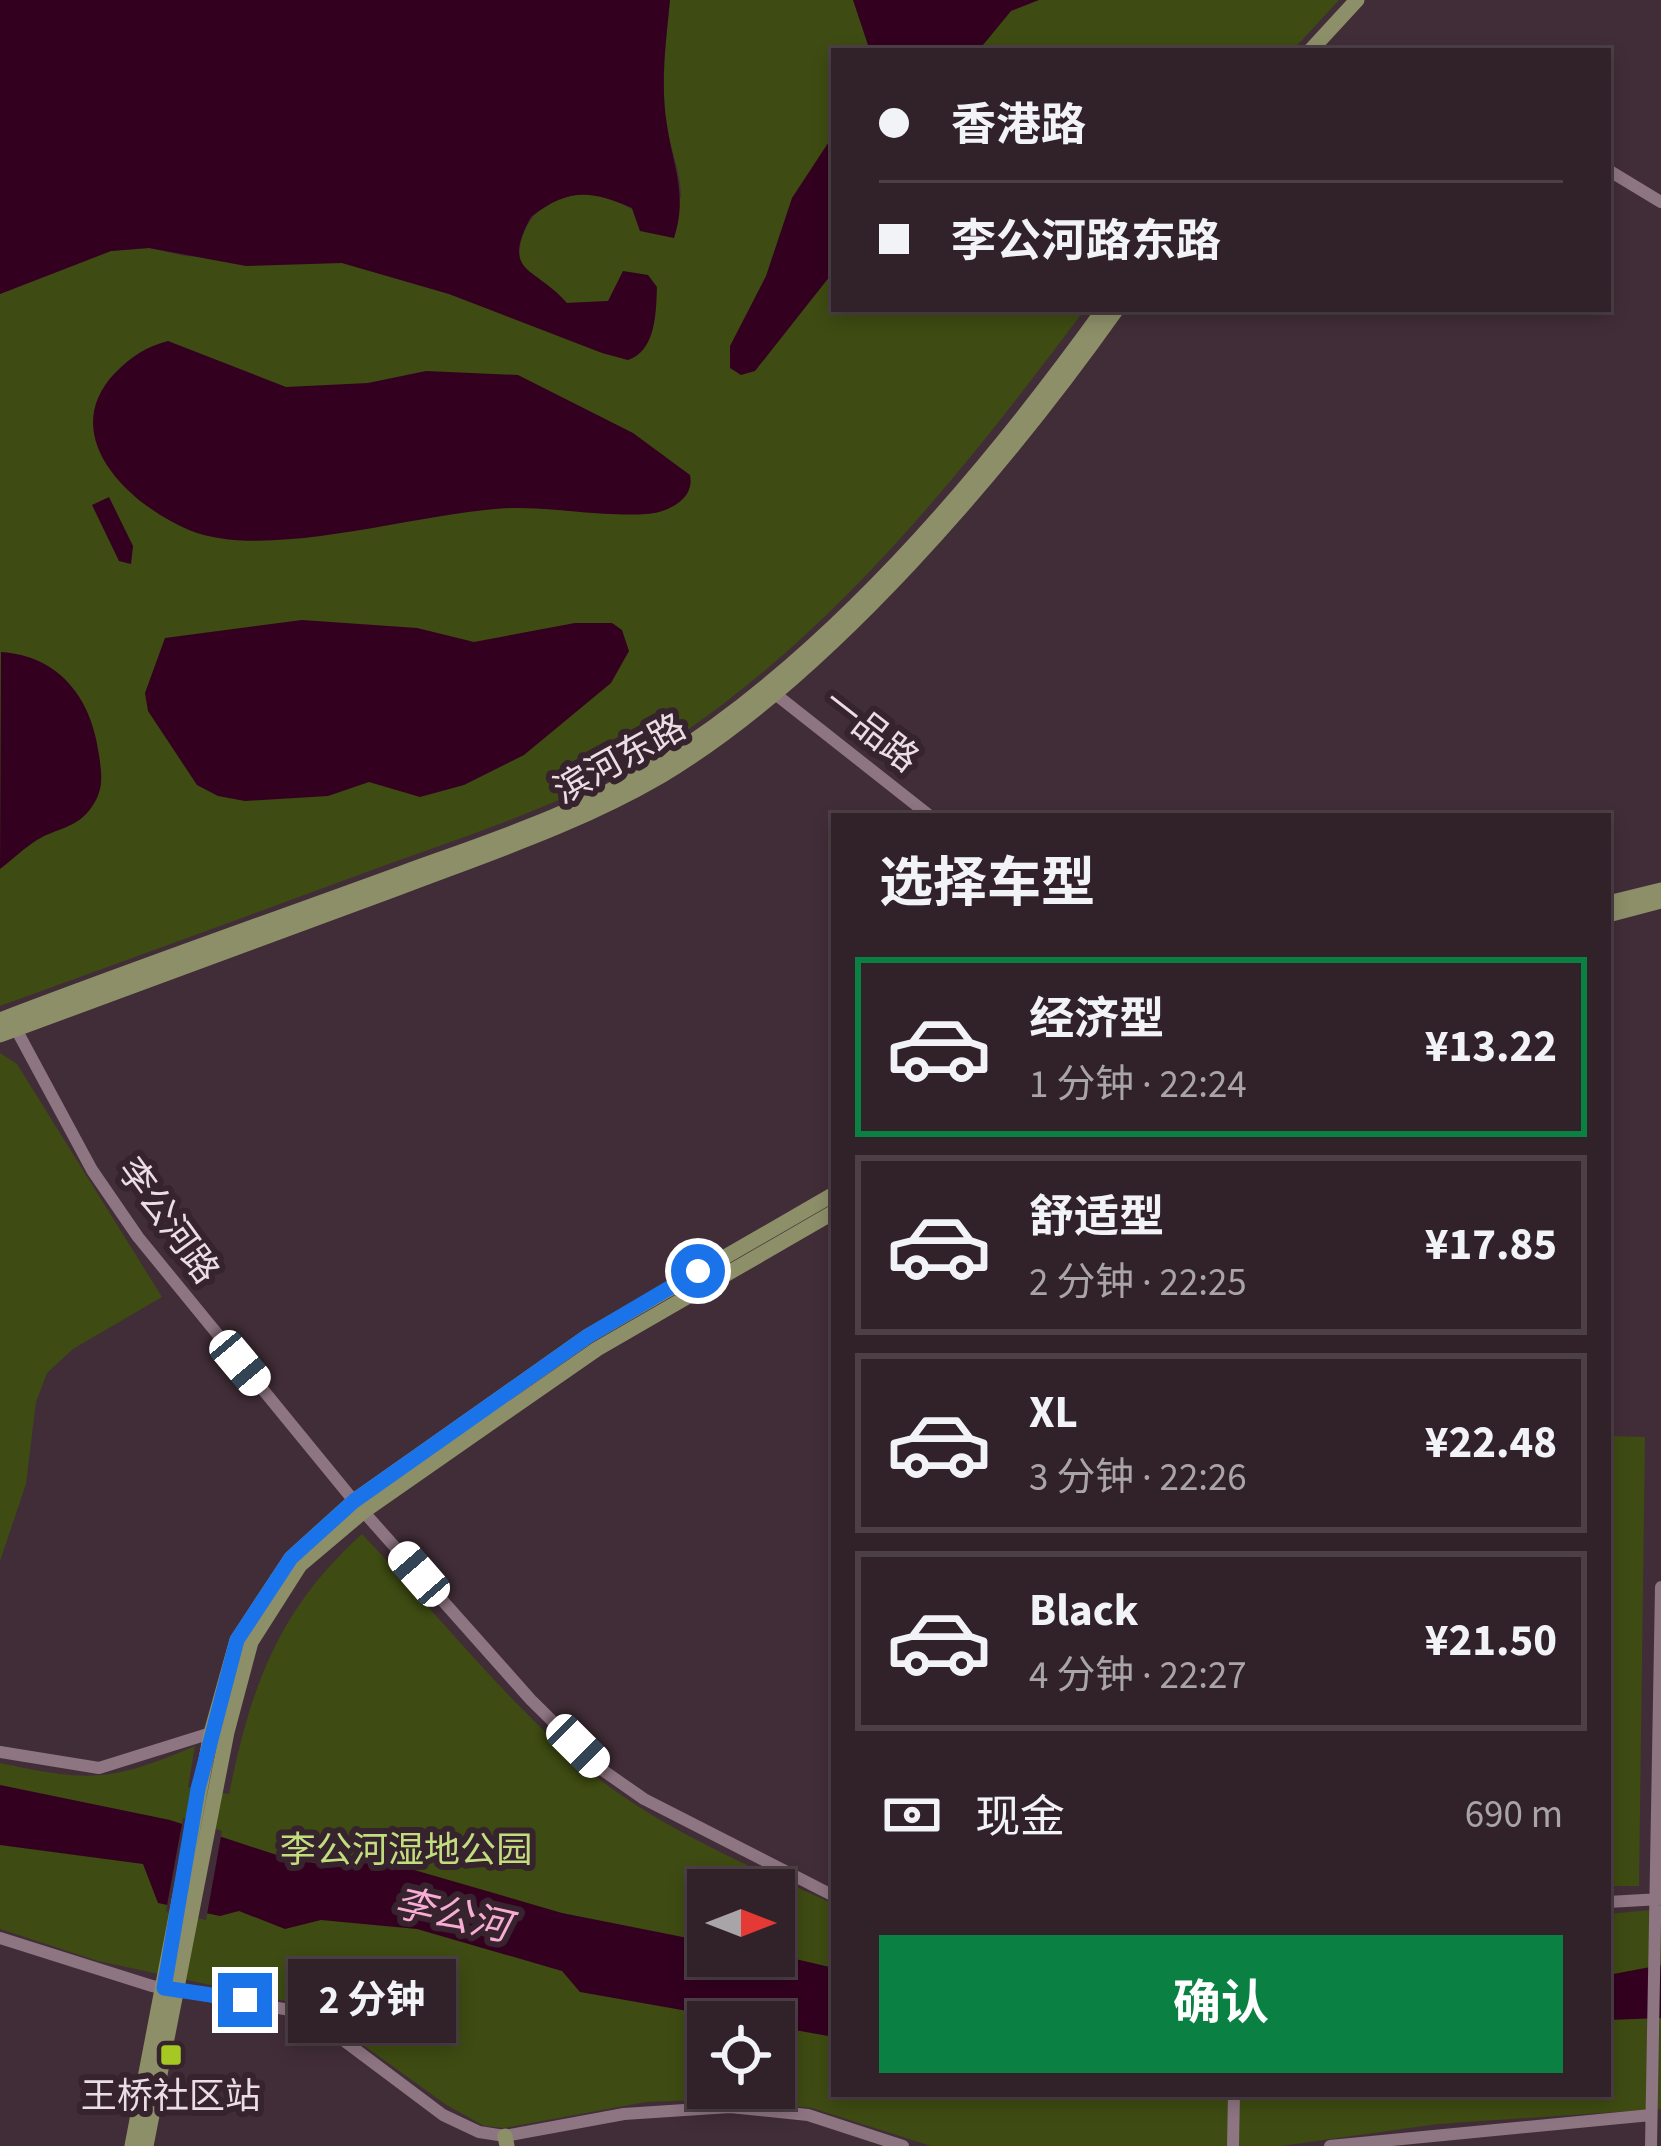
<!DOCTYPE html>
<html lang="zh">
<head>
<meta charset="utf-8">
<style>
  body { margin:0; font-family:"Source Sans 3","Noto Sans SC",sans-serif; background:#392a31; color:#f1f3f6; height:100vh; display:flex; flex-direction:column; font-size:45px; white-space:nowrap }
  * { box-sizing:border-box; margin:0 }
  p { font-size:39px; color:#a8a4a8 }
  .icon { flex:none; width:66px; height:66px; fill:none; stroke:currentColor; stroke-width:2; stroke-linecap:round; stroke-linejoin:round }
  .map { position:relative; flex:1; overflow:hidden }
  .panel { position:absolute; left:831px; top:813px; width:780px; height:1284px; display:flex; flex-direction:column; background:#312229; border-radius:0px; box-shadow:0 6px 18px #0003,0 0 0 3px #4c3f46 }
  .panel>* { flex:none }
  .banner { position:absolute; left:831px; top:48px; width:780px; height:264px; border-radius:0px; box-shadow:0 6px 18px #0003,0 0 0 3px #4c3f46; display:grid; align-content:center; height:264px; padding:0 48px; background:#312229 }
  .needle { width:78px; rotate:90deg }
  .fabs { position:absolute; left:687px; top:1869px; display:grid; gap:24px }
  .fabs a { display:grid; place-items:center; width:108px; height:108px; border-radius:0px; background:#312229; box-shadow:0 6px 18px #0003,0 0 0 3px #4c3f46; font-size:60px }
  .end { position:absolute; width:54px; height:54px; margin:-27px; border:15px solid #1a73e8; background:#fff; box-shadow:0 0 0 6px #fff }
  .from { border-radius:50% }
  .bubble { position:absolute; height:84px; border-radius:0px; background:#312229; box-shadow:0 6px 18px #0003,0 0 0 3px #4c3f46; font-size:39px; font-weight:700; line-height:84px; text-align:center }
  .car { position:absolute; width:36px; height:72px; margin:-36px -18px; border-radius:15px; box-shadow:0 0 9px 3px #0007; background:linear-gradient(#fff 24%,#345 0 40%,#fff 0 76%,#345 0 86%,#fff 0) }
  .banner b { display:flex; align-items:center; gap:42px; height:114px; font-size:45px }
  .banner b+b { border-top:3px solid #4c3f46 }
  .banner i { width:30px; height:30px; background:#f1f3f6 }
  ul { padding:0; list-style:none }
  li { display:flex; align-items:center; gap:36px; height:180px; margin:0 24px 18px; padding:0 24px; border:6px solid #4c3f46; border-radius:0px }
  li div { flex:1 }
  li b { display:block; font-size:45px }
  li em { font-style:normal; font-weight:700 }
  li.active { border-color:#0b8043 }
  li>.icon { width:108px; height:108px; stroke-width:1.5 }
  h2 { padding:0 48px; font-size:54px; line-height:144px }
  .pay { display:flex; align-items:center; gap:30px; height:132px; padding:0 48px; font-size:45px }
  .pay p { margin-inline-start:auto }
  .button { display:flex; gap:24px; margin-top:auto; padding:24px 48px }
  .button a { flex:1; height:138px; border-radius:0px; background:#0b8043; color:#fff; font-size:48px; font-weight:700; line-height:138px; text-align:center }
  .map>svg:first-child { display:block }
  .green { fill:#3e4b12; fill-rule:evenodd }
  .water { fill:#330020 }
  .pier { fill:#412d37 }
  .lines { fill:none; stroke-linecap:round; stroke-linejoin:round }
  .minor { stroke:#8d7581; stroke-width:12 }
  .major { stroke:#8d8f69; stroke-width:15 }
  .route { stroke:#1a73e8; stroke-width:15 }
  .poi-dot { fill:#a5c823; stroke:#36232d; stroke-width:4.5 }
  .labels { text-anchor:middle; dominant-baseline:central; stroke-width:12; stroke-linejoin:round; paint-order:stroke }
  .street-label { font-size:36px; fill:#ebdde4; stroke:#36232d }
  .park-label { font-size:36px; fill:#c2dd7d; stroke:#36232d }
  .poi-label { font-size:36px; fill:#ebdde4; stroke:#36232d }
  .water-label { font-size:39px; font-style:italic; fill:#f6acd3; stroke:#36232d }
</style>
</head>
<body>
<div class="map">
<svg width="1661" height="2146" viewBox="0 0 1661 2146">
  <rect width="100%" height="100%" fill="#412d37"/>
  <path class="green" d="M670,0h669l-47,51h-458v258h251c-118,158 -246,320 -411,430 -89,59 -192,91 -291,127 -127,47 -255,94 -383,140v-712l111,-43 38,-3 36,8 157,7 107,31 179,66 -20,-59 -42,2 -44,-35c-13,-42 32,-85 75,-75 11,2 24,11 35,16l8,22 41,-34c0,-27 -11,-47 -15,-74 -5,-40 0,-82 4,-123z
    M0,1053l17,11 145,233 -89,52 -26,24 -11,29 -10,82 -26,77z
    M1608,1436l37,1 -6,449h-31z
    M362,1534c74,78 153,179 237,245 69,53 156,90 235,125v190h774v-180l53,-5v200l-223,15 -157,22h-350l-119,-38 -89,-9 -77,3 -142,26 -20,-2 -39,-22 -136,-98 -211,-45 -98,-32v-166c89,19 111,19 195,-17l-7,41 41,7c22,-108 49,-184 133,-260zM708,1890h66v66h-66zM708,2022h66v66h-66z"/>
  <path class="water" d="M0,0h670c-4,41 -10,84 -3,125 6,41 21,70 7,113l-34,-7 -8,-23c-41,-18 -64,-20 -101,9 -31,57 4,49 36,86l41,-2 15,-30 25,4 9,12c-1,25 -1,64 -29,73l-26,-7 -153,-59 -107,-31 -96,3 -97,-18 -38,3 -111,43z
    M853,0h186l-28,11 -33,40h-108z
    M834,134v137l-79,100 -14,4 -11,-7v-22l36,-70 26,-78z
    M168,341l118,46 82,-4 58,-12 92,4 115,58 57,42c4,20 -13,32 -31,37 -32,8 -107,-5 -145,-4 -89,2 -245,55 -325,22 -61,-26 -133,-95 -74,-157 16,-16 30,-26 53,-32z
    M109,497l24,49 -2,18 -12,-3 -27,-56z
    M302,620l115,8 57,14 101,-19h37l10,7 7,21 -18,32 -87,72 -60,30 -44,12 -51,-15 -41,14 -83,5 -27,-5 -21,-11 -49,-74 -3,-18 20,-55z
    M1,652c60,4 91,48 98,103 3,21 5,35 -8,53 -15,21 -35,20 -54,32 -13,8 -25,20 -37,29z
    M0,1785l170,35 116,38 45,8 26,-5 40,4 165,48 146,29v14l66,-2 60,14v69l-254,-45 -18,-21 -145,-42 -96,-9 -36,9 -46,-18 -19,5 -62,-13 -15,-39 -143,-19z
    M1661,1965v53l-53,2v-45z"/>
  <path class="pier" d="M183,1818l39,13 -16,89 -40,-9z"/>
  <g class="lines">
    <path class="minor" d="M1608,170l53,32
      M774,693l156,123
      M16,1029l76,141 46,67 216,264 177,199 70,69 43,30 190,97
      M0,1752l99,16 112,-35
      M1608,1902l53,-3
      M0,1938l152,48 155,27 136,102 36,17 26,4 119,-22 106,-7 78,8 95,31
      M1233,2146l1,-52
      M1330,2146l321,-31
      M1651,2146l10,-559"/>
    <path class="major" d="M1310,51l47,-51
      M1608,903l53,-13
      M1608,915l53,-14
      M0,1020c133,-51 268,-98 402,-147 88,-32 179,-61 259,-111 172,-107 325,-289 443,-453
      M0,1035c131,-48 262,-97 393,-145 91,-35 184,-65 268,-114 167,-100 344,-309 456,-467
      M505,2136l2,10
      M132,2146l79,-413 26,-93 54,-82 63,-57 234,-165 246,-142
      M146,2146l81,-414 24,-90 49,-77 64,-54 233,-162 237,-137"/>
  </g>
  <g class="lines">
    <path class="route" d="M245,2000l-81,-12 34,-199 39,-149 54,-82 63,-57 234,-165 110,-65"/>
  </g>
  <rect class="poi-dot" x="159" y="2043" width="24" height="24" rx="6"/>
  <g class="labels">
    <g class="street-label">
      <text transform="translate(871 731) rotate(38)">一品路</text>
      <text transform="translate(620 759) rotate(-29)">滨河东路</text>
      <text transform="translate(168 1221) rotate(54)">李公河路</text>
    </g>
    <g class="park-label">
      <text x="406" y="1850">李公河湿地公园</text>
    </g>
    <g class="poi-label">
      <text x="171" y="2096">王桥社区站</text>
    </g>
    <g class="water-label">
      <text transform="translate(452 1916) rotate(13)">李公河</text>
    </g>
  </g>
</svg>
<div class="fabs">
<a><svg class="needle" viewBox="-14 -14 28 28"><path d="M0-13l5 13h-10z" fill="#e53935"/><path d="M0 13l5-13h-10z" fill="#a8a4a8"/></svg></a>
<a><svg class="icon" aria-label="locate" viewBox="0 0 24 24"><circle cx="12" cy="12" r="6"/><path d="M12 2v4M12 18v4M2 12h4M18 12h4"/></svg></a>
</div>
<i class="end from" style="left:698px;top:1271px"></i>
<i class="end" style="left:245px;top:2000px"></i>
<div class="bubble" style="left:288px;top:1959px;width:168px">2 分钟</div>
<i class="car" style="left:240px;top:1363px;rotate:140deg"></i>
<i class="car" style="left:419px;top:1574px;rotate:319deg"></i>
<i class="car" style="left:578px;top:1746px;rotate:135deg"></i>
<div class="banner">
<b><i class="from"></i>香港路</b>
<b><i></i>李公河路东路</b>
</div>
<section class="panel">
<h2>选择车型</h2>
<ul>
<li class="active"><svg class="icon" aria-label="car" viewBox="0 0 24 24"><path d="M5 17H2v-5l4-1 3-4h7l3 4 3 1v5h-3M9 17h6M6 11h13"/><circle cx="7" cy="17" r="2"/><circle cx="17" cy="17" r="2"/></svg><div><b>经济型</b><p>1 分钟 · 22:24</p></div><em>¥13.22</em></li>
<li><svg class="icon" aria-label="car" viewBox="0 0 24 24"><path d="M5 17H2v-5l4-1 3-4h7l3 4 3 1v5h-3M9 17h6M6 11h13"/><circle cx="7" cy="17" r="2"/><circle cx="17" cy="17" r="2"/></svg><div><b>舒适型</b><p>2 分钟 · 22:25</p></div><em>¥17.85</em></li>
<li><svg class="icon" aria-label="car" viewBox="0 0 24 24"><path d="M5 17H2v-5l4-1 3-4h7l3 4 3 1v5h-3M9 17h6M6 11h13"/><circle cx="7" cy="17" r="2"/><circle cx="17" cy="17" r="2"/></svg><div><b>XL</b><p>3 分钟 · 22:26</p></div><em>¥22.48</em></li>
<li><svg class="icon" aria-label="car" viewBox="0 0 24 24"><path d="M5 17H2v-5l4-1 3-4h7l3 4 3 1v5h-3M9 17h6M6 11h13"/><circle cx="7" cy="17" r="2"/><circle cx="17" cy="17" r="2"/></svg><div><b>Black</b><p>4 分钟 · 22:27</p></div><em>¥21.50</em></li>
</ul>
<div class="pay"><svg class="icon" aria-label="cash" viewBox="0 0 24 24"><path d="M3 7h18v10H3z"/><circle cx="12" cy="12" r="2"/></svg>现金<p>690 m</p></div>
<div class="button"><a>确认</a></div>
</section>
</div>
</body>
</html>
